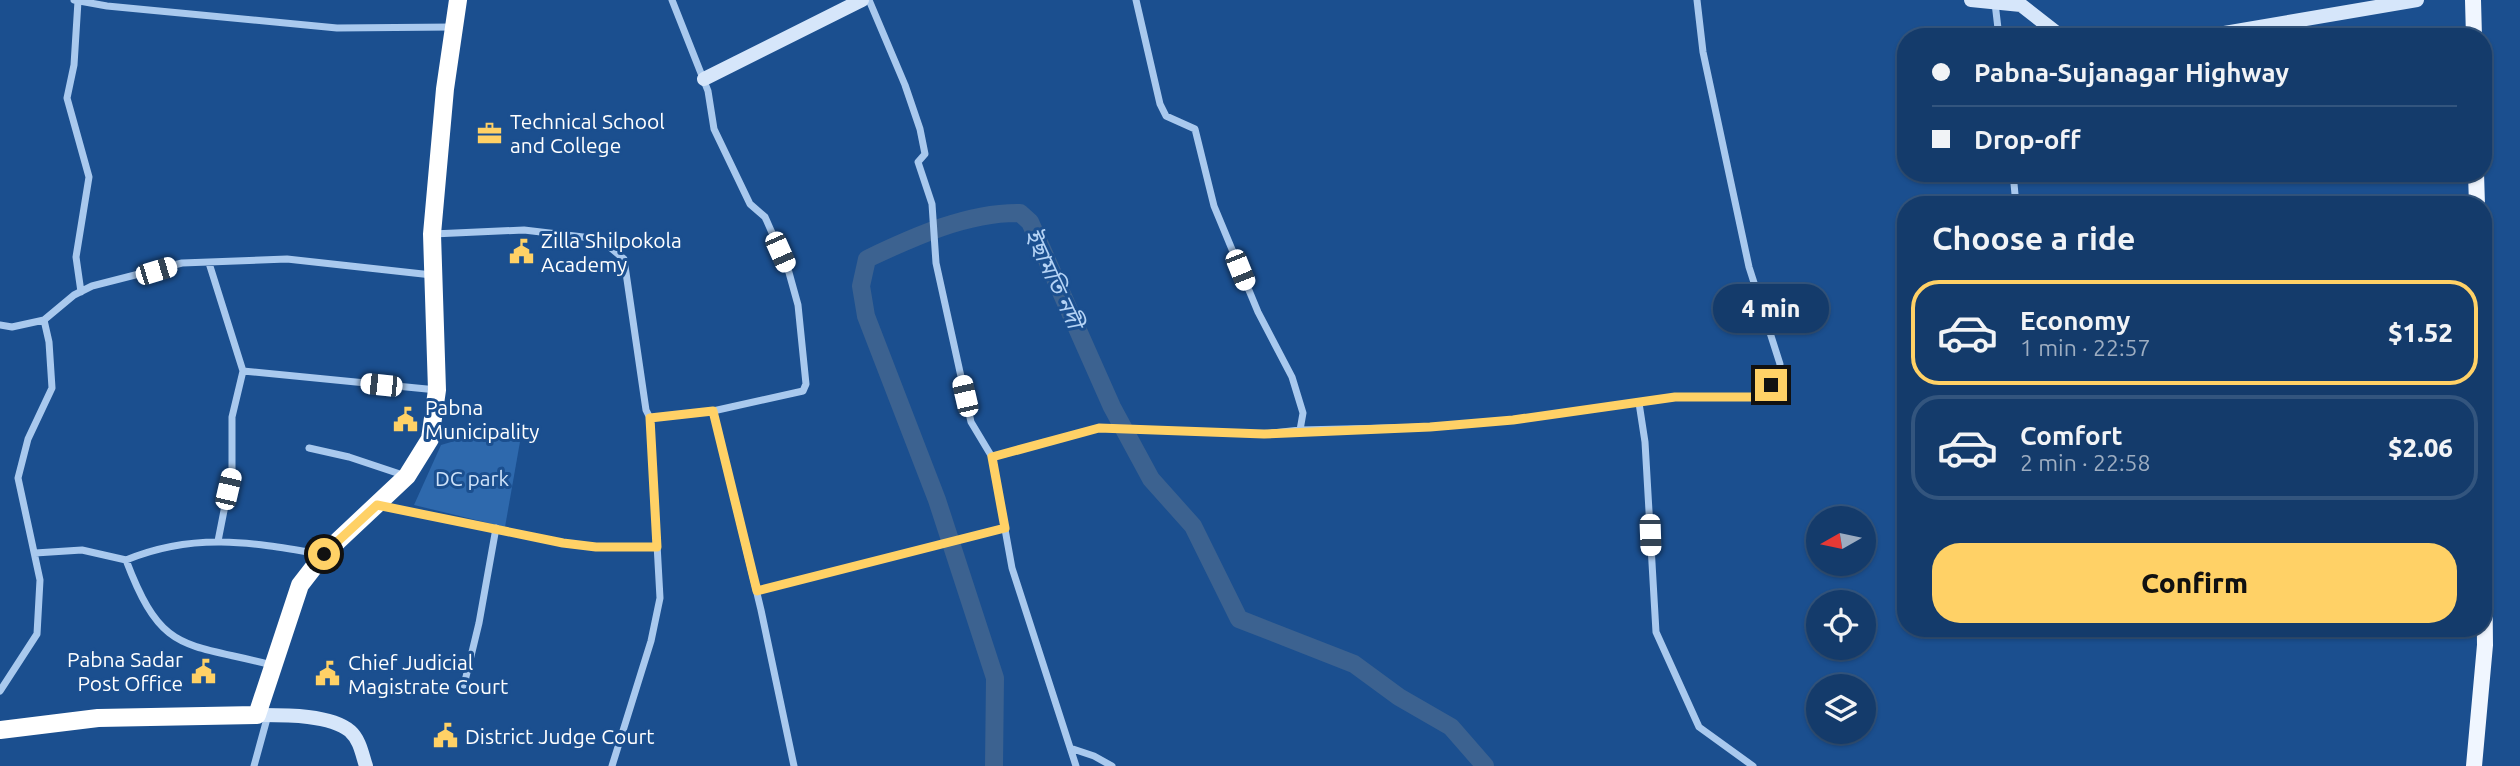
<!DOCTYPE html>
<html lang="en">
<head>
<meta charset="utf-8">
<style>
  body { margin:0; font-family:Ubuntu,"Noto Sans Bengali",sans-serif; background:#214673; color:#f1f3f6; height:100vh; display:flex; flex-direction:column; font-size:26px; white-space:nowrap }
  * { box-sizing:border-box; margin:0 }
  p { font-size:23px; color:#9dadc1 }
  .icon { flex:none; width:38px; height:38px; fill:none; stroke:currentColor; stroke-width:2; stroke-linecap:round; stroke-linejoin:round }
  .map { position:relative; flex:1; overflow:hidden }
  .sheet { position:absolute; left:1897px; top:196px; width:595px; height:441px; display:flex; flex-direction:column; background:#143b6b; border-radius:28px; box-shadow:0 2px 5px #0004,0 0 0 2px #33557e }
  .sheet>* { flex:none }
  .guide { position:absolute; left:1897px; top:28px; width:595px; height:154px; border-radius:28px; box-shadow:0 2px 5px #0004,0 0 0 2px #33557e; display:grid; align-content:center; height:154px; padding:0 35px; background:#143b6b }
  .needle { width:46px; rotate:261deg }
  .controls { position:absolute; left:1806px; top:506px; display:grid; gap:14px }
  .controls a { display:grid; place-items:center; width:70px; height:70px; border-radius:50%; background:#143b6b; box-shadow:0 2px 5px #0004,0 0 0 2px #33557e; font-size:35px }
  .end { position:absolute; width:32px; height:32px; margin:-16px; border:9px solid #ffd166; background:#111; box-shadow:0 0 0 4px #111 }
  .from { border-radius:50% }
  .bubble { position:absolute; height:49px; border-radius:24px; background:#143b6b; box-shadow:0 2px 5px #0004,0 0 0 2px #33557e; font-size:23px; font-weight:800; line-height:49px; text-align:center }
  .car { position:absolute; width:21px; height:42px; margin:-21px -10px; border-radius:9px; box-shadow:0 0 5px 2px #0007; background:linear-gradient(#fff 24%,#345 0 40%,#fff 0 76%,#345 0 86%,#fff 0) }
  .guide b { display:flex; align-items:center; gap:24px; height:66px; font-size:26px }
  .guide b+b { border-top:2px solid #33557e }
  .guide i { width:18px; height:18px; background:#f1f3f6 }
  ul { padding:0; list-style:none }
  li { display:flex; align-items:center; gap:21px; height:105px; margin:0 14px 10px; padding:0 21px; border:4px solid #33557e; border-radius:28px }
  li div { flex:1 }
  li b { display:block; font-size:26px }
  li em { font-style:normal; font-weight:800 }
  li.current { border-color:#ffd166 }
  li>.icon { width:63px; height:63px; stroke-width:1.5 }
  h2 { padding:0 35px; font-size:32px; line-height:84px }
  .primary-button { display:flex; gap:14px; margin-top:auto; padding:14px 35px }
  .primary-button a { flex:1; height:80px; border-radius:28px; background:#ffd166; color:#111; font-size:28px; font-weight:800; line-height:80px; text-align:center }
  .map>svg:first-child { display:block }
  .green { fill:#2e69ad }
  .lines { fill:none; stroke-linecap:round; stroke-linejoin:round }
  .river { stroke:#3c6290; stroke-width:18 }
  .street { stroke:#a9c9ee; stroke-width:7 }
  .secondary { stroke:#d6e6fa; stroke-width:14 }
  .primary { stroke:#f0f6ff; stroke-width:16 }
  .highway { stroke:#fff; stroke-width:18 }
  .route { stroke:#ffd166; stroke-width:9 }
  .labels { text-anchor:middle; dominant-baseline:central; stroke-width:6; stroke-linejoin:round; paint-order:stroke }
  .poi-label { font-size:21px; fill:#fff; stroke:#1b4f8f; text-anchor:start }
  .park-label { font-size:21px; fill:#cfe3fa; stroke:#1b4f8f }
  .water-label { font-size:23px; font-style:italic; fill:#b5d3f5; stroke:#1b4f8f }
</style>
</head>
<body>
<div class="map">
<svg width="2520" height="766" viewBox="0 0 2520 766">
  <rect width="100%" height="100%" fill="#1b4f8f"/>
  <path class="green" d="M478,434l43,2 -16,91 -91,-22 27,-60z"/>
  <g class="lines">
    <path class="river" d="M994,766l1,-88 -58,-178 -71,-184 -5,-30 6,-27c46,-22 101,-47 153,-46l10,9 82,185 39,72 42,47 46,93 115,45 45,33 52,30 34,39"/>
    <path class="street" d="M74,0l33,6 230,22 116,-1
      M869,0l36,85 15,44 5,25 -7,8 14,42 4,59 35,159 21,35 20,111 64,198
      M78,1l-4,64 -7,33 22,79 -13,80 5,35
      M1995,3l4,34
      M2013,173l3,32
      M433,234l91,-4 76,9 24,20 22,151 4,8 10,180 -9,43 -39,125
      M209,263l34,108 -11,46v53l-14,71
      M0,325l12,2 32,-7 30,-25 18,-9 90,-23 105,-4 145,16
      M243,371l194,19
      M1639,403l6,39 11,190 43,95 54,39
      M713,411l48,199 33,156
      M650,418l63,-7 90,-20 3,-7 -8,-79 -10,-36 -23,-52 -15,-13 -36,-75 -6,-38 -36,-91
      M1300,430l130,-3 83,-7 162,-23h80c13,-5 24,-19 25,-33l-31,-97 -46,-215 -6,-52
      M309,448l40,9 54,18
      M992,457l107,-29 165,6 36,-4 3,-17 -11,-36 -34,-65 -44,-106 -19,-77 -29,-13 -6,-12 -24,-104
      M378,505l185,38 33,4h61
      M35,553l47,-3 44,10c36,95 57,82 146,105
      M126,560c68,-28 124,-18 195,-6
      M757,591l248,-63
      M464,685l15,-62 17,-95
      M0,691l37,-57 3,-54 -22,-102 10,-39 24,-51 -3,-46 -5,-22
      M1073,749l21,7 18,10
      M254,766l14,-51"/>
    <path class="secondary" d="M1971,0l50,5 41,32
      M2201,37l216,-37
      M704,79l158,-79
      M257,715c25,0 73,-1 93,16 10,9 12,23 16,35"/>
    <path class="primary" d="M2473,0l1,37
      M2476,173l1,32
      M2474,766l11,-121 -2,-203"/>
    <path class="highway" d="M0,730l98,-12 159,-3 43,-130 24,-31 83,-78 23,-37 7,-49 -5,-156 13,-145 13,-89"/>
  </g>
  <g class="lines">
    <path class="route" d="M324,554l53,-49 186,38 33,4h61l-7,-129 63,-7 44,180 248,-63 -13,-71 107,-29 165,6 166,-7 83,-7 162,-23h80l10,-3 6,-9"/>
  </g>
  <defs>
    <symbol id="office-bare" viewBox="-9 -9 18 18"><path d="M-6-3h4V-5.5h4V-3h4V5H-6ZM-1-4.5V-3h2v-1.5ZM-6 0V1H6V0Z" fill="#ffd166" stroke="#1b4f8f" stroke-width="2.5" paint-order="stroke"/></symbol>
    <symbol id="civic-bare" viewBox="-9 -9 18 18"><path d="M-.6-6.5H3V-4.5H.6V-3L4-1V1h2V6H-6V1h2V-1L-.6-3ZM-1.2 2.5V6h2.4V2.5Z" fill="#ffd166" stroke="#1b4f8f" stroke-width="2.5" paint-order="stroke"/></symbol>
  </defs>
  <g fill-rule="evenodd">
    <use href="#office-bare" x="472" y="116" width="35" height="35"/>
    <use href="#civic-bare" x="504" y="234" width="35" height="35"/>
    <use href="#civic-bare" x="388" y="402" width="35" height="35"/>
    <use href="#civic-bare" x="186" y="654" width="35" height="35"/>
    <use href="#civic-bare" x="310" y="656" width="35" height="35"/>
    <use href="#civic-bare" x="428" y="718" width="35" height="35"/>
  </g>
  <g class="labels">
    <g class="poi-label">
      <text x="510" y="121">Technical School<tspan x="510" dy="24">and College</tspan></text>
      <text x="541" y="240">Zilla Shilpokola<tspan x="541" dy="24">Academy</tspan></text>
      <text x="425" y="407">Pabna<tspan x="425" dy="24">Municipality</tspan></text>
      <text x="183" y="659" text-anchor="end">Pabna Sadar<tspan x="183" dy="24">Post Office</tspan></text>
      <text x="348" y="662">Chief Judicial<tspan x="348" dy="24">Magistrate Court</tspan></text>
      <text x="465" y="736">District Judge Court</text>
    </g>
    <g class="park-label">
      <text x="472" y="478">DC park</text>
    </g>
    <g class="water-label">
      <text transform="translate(1054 278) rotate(65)">ইছামতি নদী</text>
    </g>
  </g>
</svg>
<div class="controls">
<a><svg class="needle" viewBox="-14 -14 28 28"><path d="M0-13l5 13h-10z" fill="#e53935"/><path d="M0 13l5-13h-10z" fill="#9dadc1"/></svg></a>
<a><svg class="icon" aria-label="locate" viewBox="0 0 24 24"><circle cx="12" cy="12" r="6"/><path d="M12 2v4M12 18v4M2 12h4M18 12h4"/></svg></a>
<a><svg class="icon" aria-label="layers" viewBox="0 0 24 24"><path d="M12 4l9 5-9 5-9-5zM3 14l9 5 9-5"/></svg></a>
</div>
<i class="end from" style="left:324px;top:554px"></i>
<i class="end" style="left:1771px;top:385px"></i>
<div class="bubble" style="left:1713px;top:284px;width:116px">4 min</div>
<i class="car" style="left:780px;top:252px;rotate:156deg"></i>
<i class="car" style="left:1240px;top:270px;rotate:158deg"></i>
<i class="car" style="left:156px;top:271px;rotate:73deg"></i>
<i class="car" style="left:381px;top:385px;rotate:276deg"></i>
<i class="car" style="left:965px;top:396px;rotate:347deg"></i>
<i class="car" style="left:228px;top:489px;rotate:13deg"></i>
<i class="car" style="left:1650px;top:535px;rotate:178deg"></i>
<div class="guide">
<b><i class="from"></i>Pabna-Sujanagar Highway</b>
<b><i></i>Drop-off</b>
</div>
<section class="sheet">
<h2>Choose a ride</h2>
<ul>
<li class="current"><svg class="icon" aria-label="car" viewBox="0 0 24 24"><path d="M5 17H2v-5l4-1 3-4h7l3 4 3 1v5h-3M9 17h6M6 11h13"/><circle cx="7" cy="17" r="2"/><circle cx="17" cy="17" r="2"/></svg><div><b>Economy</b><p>1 min · 22:57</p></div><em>$1.52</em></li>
<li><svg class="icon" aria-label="car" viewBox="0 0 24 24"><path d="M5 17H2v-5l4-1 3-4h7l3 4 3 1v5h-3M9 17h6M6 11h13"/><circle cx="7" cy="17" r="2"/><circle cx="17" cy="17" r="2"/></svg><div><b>Comfort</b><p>2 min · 22:58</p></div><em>$2.06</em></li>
</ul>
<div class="primary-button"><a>Confirm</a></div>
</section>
</div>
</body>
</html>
